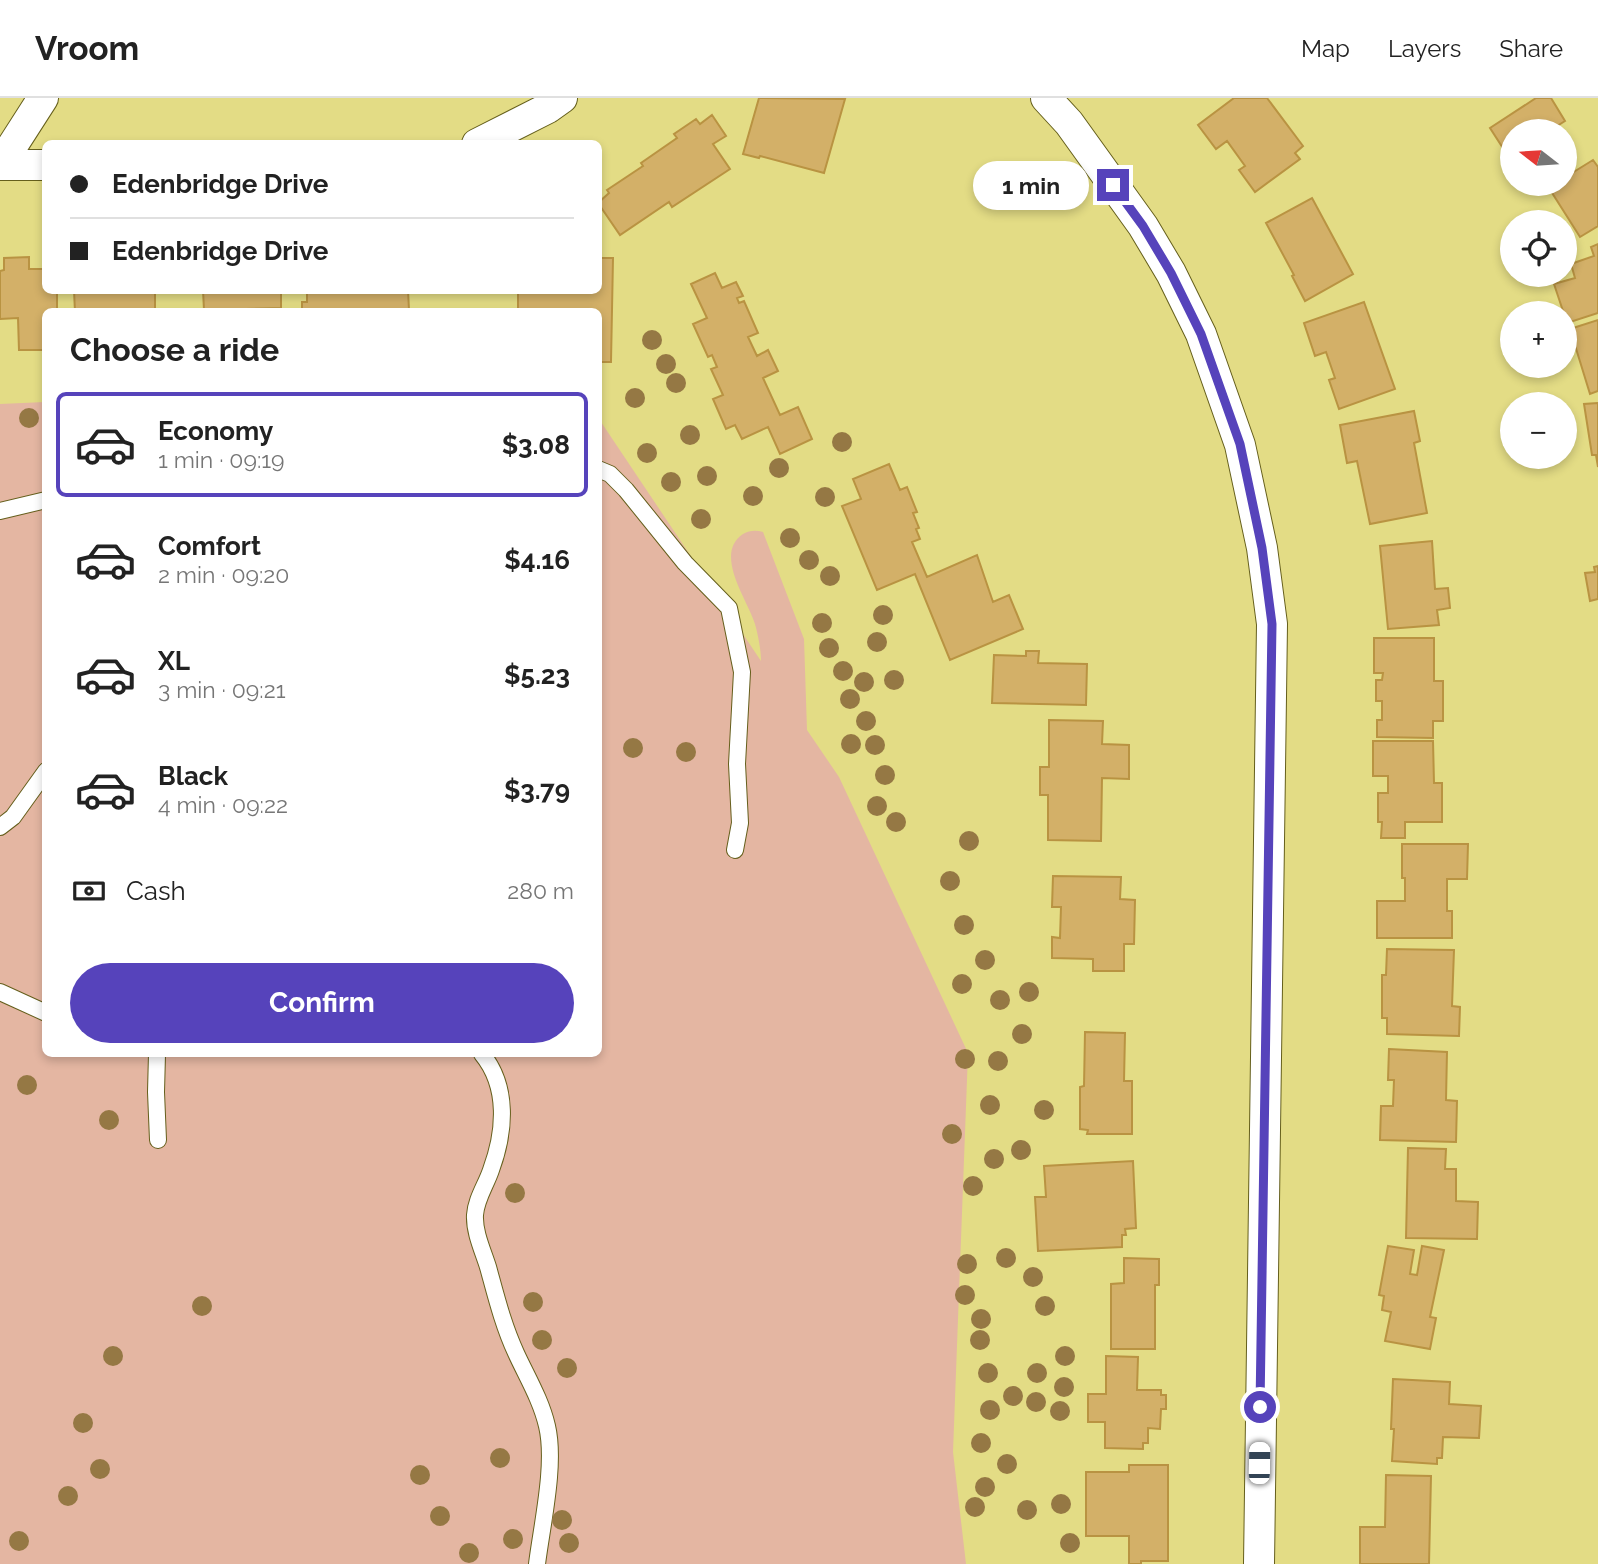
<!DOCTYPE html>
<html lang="en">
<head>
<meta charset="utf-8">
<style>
  body { margin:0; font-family:Raleway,sans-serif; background:#f6f6f6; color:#222; height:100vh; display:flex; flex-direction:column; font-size:26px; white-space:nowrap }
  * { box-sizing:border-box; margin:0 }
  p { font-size:23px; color:#767676 }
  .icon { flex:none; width:38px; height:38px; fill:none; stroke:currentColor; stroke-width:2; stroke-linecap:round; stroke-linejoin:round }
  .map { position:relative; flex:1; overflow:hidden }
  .sheet { position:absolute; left:42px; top:210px; width:560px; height:749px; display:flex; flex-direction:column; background:#fff; border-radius:10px; box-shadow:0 4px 10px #0003 }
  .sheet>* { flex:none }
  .banner { position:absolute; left:42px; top:42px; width:560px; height:154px; border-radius:10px; box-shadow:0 4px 10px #0003; display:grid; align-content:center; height:154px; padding:0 28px; background:#fff }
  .needle { width:46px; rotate:287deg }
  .fabs { position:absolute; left:1500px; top:21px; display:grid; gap:14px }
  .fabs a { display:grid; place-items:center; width:77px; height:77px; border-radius:50%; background:#fff; box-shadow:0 4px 10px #0003; font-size:35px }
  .end { position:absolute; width:32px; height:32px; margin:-16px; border:9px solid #5643bb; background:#fff; box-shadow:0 0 0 4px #fff }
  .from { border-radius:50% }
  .bubble { position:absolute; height:49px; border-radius:24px; background:#fff; box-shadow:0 4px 10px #0003; font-size:23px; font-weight:700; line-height:49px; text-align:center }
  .car { position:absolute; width:21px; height:42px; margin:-21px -10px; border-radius:9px; box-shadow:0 0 5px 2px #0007; background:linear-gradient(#fff 24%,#345 0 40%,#fff 0 76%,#345 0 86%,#fff 0) }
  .banner b { display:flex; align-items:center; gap:24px; height:66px; font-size:26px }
  .banner b+b { border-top:2px solid #e0e0e0 }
  .banner i { width:18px; height:18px; background:#222 }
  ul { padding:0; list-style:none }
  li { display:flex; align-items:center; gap:21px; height:105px; margin:0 14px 10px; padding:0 14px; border:4px solid transparent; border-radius:10px }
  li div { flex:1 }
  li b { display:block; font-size:26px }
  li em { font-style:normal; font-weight:700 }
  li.selected { border-color:#5643bb }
  li>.icon { width:63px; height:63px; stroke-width:1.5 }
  h2 { padding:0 28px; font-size:32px; line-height:84px }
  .pay { display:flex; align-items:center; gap:18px; height:77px; padding:0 28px; font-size:26px }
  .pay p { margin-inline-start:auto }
  .button { display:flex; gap:14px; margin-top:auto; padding:14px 28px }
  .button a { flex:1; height:80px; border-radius:42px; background:#5643bb; color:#fff; font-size:28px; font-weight:700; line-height:80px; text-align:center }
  header { display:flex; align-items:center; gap:42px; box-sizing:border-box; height:98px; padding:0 35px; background:#fff; border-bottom:2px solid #e0e0e0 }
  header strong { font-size:33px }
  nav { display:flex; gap:38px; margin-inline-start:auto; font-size:24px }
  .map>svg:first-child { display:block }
  .green { fill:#e4b6a2 }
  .building { fill:#d3b068; stroke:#b99342; stroke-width:2 }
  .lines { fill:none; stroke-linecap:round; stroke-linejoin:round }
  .lane-casing { stroke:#655f1c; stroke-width:18 }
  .street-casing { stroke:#655f1c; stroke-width:32 }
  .lane { stroke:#fff; stroke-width:16 }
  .street { stroke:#fff; stroke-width:30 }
  .tree { fill:#957844 }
  .route { stroke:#5643bb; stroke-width:9 }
</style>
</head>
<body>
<header>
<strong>Vroom</strong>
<nav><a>Map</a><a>Layers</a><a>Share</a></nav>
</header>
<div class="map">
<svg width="1598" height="1466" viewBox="0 0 1598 1466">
  <rect width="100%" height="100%" fill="#e3dc85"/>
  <path class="green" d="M45,304l1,652h552l1,-635 162,242c0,-12 -3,-26 -6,-37 -7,-24 -42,-70 -12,-90 7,-4 13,-4 20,-2l41,107 3,91 32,47 129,276 -15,399 13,112h-966v-1160z"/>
  <path class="building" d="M759,0l86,1 -21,74 -64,-17 -1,2 -16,-4z
    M1234,0h33l36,48 -8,7 5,6 -45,33 -16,-22 6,-4 -18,-25 -11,8 -18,-24z
    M1536,0h15l14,23 -16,10h-37v31l-22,-34z
    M712,17l14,21 -13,8 17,25 -58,38 -3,-5 -49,33 -22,-32 11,-10 -2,-3 36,-24 -2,-3 36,-25 -3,-4 22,-15 4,5z
    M1593,62l5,7v59l-18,11 -31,-49 7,-4h8v-6z
    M1312,100l41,76 -48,27 -13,-25 2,-1 -28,-52z
    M1598,146v69l-31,10 -13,-39 21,-6 -4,-14 23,-8 -3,-9z
    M29,159v12h17v21h11v22h-11v38h-27l-1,-32 -18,1v-48l4,-1v-12z
    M598,160h15l-2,104h-13v-50h-80v-22h80z
    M715,175l7,15 14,-6 7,14 -6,2 2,5 5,-2 14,32 -10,4 9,19 11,-6 10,21 -15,7 17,37 18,-8 14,32 -32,15 -12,-27 -26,12 -7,-14 -9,4 -13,-30 10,-4 -12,-26 6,-2 -5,-12 -4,2 -15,-33 14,-6 -16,-34z
    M74,192h81v22h-80z
    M203,192h78v18l-77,2z
    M307,192h101l1,20 -107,2v-10h5z
    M1364,204l31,87 -56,20 -10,-29 6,-2 -9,-26 -11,4 -11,-33z
    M1598,222v71l-8,3 -20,-65z
    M1598,305v64l-2,-12h-4l-8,-51z
    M1414,313l6,30 -6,2 13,70 -57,11 -13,-63 -10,2 -7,-38z
    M889,366l11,26 7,-3 10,25 -4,1 6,15 -3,1 4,10 -8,3 15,35 50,-22 16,47 16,-7 14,34 -73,31 -35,-86 -38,16 -35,-84 19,-7 -8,-20z
    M1432,443l3,48 13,-1 2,20 -13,2 2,15 -51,4 -8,-83z
    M1598,468v33l-8,2 -5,-28 10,-1 -1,-5z
    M1374,540h60v43h9v40h-10v17l-56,-1v-17h5v-19h-6v-21h6l1,-7h-9z
    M1026,553h13l-1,12 49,1 -1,41 -94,-2 2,-48 32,1z
    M1049,622l54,1 -1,23 27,1v34l-27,-1 -1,63 -53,-1v-45h-8v-28h9z
    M1373,643h60l1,42h8v39h-37v16h-24l1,-16h-4v-29h10v-17h-15z
    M1402,746h66l-1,35h-20v32h5v27h-75v-37h28v-23h-3z
    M1053,778l68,1 -1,22 15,1 -1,44h-10v27h-31v-12l-41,-1v-21l8,1 1,-31h-9z
    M1387,851l67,1 -2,56 8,1 -1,29 -72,-2v-16h-5v-43h4z
    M1085,934l40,1 -1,48h8v53h-45l1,-4 -8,-1v-42l4,-1z
    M1389,951l58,3 -1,48 11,1 -1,41 -76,-2 1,-34h12l1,-26h-6z
    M1408,1050l38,1 -1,20h11v32l22,1 -1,37 -71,-1z
    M1133,1063l3,67 -11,1 1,6h-4v12l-84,4 -3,-54h11l-2,-31z
    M1388,1148l26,4 -4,24 7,1 5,-29 22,4 -14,67 6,1 -6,31 -45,-8 6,-29 -9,-2 2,-14 -5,-1z
    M1124,1160l35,1v26h-4v64h-44v-65l13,-1z
    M1106,1258l32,1 -1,33h24v5h5v14h-5l-1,20 -12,-1v15h-5v6l-38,-1v-26h-17v-28h18z
    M1393,1281l57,3 -1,22 32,2 -2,32 -36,-1 -1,21h-5v6l-45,-3 2,-32h-3z
    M1129,1367h39v96h-27v3h-12v-28h-43v-64h43z
    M1386,1377l45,1 -2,88h-69v-37h25z"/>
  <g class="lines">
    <defs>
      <path id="lane" d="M598,371l12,5 16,16 59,73 44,45 13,64 -5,92 3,59 -5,27
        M0,413l46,-11
        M0,729l13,-10 33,-46
        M0,894l46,21
        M157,956l-1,38 2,48
        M482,956c27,33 23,78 9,116 -5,15 -15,29 -16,45 -1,17 8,36 13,52 8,29 15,58 28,86 11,24 25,47 31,73 9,38 -5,98 -10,138"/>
      <path id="street" d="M1046,0l23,25 74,103 28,47 30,61 39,111 22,103 10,76 -13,940
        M477,46l71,-36 14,-10
        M0,67l43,-67
        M0,67h46"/>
    </defs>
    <use href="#lane" class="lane-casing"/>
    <use href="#street" class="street-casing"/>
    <use href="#lane" class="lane"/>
    <use href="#street" class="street"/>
  </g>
  <g class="tree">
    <circle cx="652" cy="242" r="10"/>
    <circle cx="666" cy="266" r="10"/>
    <circle cx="676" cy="285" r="10"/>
    <circle cx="635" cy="300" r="10"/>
    <circle cx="29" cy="320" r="10"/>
    <circle cx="690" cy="337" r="10"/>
    <circle cx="842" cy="344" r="10"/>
    <circle cx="647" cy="355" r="10"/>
    <circle cx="779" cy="370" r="10"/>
    <circle cx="707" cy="378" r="10"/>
    <circle cx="671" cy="384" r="10"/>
    <circle cx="753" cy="398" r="10"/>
    <circle cx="825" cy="399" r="10"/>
    <circle cx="701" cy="421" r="10"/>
    <circle cx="790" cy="440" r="10"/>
    <circle cx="809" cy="462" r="10"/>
    <circle cx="830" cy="478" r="10"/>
    <circle cx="883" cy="517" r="10"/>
    <circle cx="822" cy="525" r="10"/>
    <circle cx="877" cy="544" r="10"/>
    <circle cx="829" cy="550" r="10"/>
    <circle cx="843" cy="573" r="10"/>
    <circle cx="894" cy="582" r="10"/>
    <circle cx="864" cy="584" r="10"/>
    <circle cx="850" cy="601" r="10"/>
    <circle cx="866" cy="623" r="10"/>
    <circle cx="851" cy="646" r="10"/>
    <circle cx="875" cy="647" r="10"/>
    <circle cx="633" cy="650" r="10"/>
    <circle cx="686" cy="654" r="10"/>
    <circle cx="885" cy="677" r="10"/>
    <circle cx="877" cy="708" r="10"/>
    <circle cx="896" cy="724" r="10"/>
    <circle cx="969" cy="743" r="10"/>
    <circle cx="950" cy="783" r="10"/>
    <circle cx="964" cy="827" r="10"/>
    <circle cx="985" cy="862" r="10"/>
    <circle cx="962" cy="886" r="10"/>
    <circle cx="1029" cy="894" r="10"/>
    <circle cx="1000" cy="902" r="10"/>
    <circle cx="1022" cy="936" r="10"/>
    <circle cx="965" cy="961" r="10"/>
    <circle cx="998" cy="963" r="10"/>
    <circle cx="27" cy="987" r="10"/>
    <circle cx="990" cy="1007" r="10"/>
    <circle cx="1044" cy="1012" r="10"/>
    <circle cx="109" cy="1022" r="10"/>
    <circle cx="952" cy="1036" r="10"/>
    <circle cx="1021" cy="1052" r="10"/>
    <circle cx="994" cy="1061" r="10"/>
    <circle cx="973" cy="1088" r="10"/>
    <circle cx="515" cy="1095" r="10"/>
    <circle cx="1006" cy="1160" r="10"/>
    <circle cx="967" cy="1166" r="10"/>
    <circle cx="1033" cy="1179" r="10"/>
    <circle cx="965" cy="1197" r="10"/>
    <circle cx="533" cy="1204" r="10"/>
    <circle cx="202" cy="1208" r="10"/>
    <circle cx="1045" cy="1208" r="10"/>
    <circle cx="981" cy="1221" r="10"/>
    <circle cx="542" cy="1242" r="10"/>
    <circle cx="980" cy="1242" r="10"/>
    <circle cx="113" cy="1258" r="10"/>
    <circle cx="1065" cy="1258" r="10"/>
    <circle cx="567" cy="1270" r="10"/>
    <circle cx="988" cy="1275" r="10"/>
    <circle cx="1037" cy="1275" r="10"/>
    <circle cx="1064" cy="1289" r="10"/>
    <circle cx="1013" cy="1298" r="10"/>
    <circle cx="1036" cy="1304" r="10"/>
    <circle cx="990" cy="1312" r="10"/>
    <circle cx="1060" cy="1313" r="10"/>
    <circle cx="83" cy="1325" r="10"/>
    <circle cx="981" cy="1345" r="10"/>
    <circle cx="500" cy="1360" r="10"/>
    <circle cx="1007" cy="1366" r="10"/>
    <circle cx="100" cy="1371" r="10"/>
    <circle cx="420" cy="1377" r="10"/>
    <circle cx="985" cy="1389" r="10"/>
    <circle cx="68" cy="1398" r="10"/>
    <circle cx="1061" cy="1406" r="10"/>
    <circle cx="975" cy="1409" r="10"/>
    <circle cx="1027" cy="1412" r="10"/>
    <circle cx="440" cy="1418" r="10"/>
    <circle cx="562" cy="1422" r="10"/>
    <circle cx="513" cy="1441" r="10"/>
    <circle cx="19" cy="1443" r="10"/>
    <circle cx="569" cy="1445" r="10"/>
    <circle cx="1070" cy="1445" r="10"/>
    <circle cx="469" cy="1455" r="10"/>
  </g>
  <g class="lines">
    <path class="route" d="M1113,87l30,41 28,47 30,61 39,110 22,104 10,76 -12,783"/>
  </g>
</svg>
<div class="fabs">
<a><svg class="needle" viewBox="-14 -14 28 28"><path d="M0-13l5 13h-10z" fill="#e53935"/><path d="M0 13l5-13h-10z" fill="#767676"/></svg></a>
<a><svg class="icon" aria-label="locate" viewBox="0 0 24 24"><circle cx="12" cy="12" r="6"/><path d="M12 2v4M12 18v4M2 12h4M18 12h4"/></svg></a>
<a>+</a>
<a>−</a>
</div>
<i class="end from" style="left:1260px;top:1309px"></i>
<i class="end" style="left:1113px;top:87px"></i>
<div class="bubble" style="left:973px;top:63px;width:116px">1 min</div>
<i class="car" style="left:1259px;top:1365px;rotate:1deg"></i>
<div class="banner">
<b><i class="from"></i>Edenbridge Drive</b>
<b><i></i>Edenbridge Drive</b>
</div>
<section class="sheet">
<h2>Choose a ride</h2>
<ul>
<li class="selected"><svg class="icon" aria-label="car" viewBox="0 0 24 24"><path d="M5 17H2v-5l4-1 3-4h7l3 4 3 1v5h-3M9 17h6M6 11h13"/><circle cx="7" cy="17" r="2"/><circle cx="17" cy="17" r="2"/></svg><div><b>Economy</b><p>1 min · 09:19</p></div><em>$3.08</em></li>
<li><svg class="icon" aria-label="car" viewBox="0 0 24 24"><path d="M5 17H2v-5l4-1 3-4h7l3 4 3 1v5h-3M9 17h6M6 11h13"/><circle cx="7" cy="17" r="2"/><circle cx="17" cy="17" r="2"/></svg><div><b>Comfort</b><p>2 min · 09:20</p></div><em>$4.16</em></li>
<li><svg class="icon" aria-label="car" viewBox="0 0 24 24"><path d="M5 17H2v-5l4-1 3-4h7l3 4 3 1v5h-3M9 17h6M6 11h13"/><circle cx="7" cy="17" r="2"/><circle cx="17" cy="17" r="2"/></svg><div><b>XL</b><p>3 min · 09:21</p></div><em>$5.23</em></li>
<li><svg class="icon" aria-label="car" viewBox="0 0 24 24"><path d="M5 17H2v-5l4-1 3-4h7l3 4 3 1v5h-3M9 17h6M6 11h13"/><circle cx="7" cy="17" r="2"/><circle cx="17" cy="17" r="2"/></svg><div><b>Black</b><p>4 min · 09:22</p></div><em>$3.79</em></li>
</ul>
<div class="pay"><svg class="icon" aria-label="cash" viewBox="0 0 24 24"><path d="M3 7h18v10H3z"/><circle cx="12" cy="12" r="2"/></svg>Cash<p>280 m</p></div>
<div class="button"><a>Confirm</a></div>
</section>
</div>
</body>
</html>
